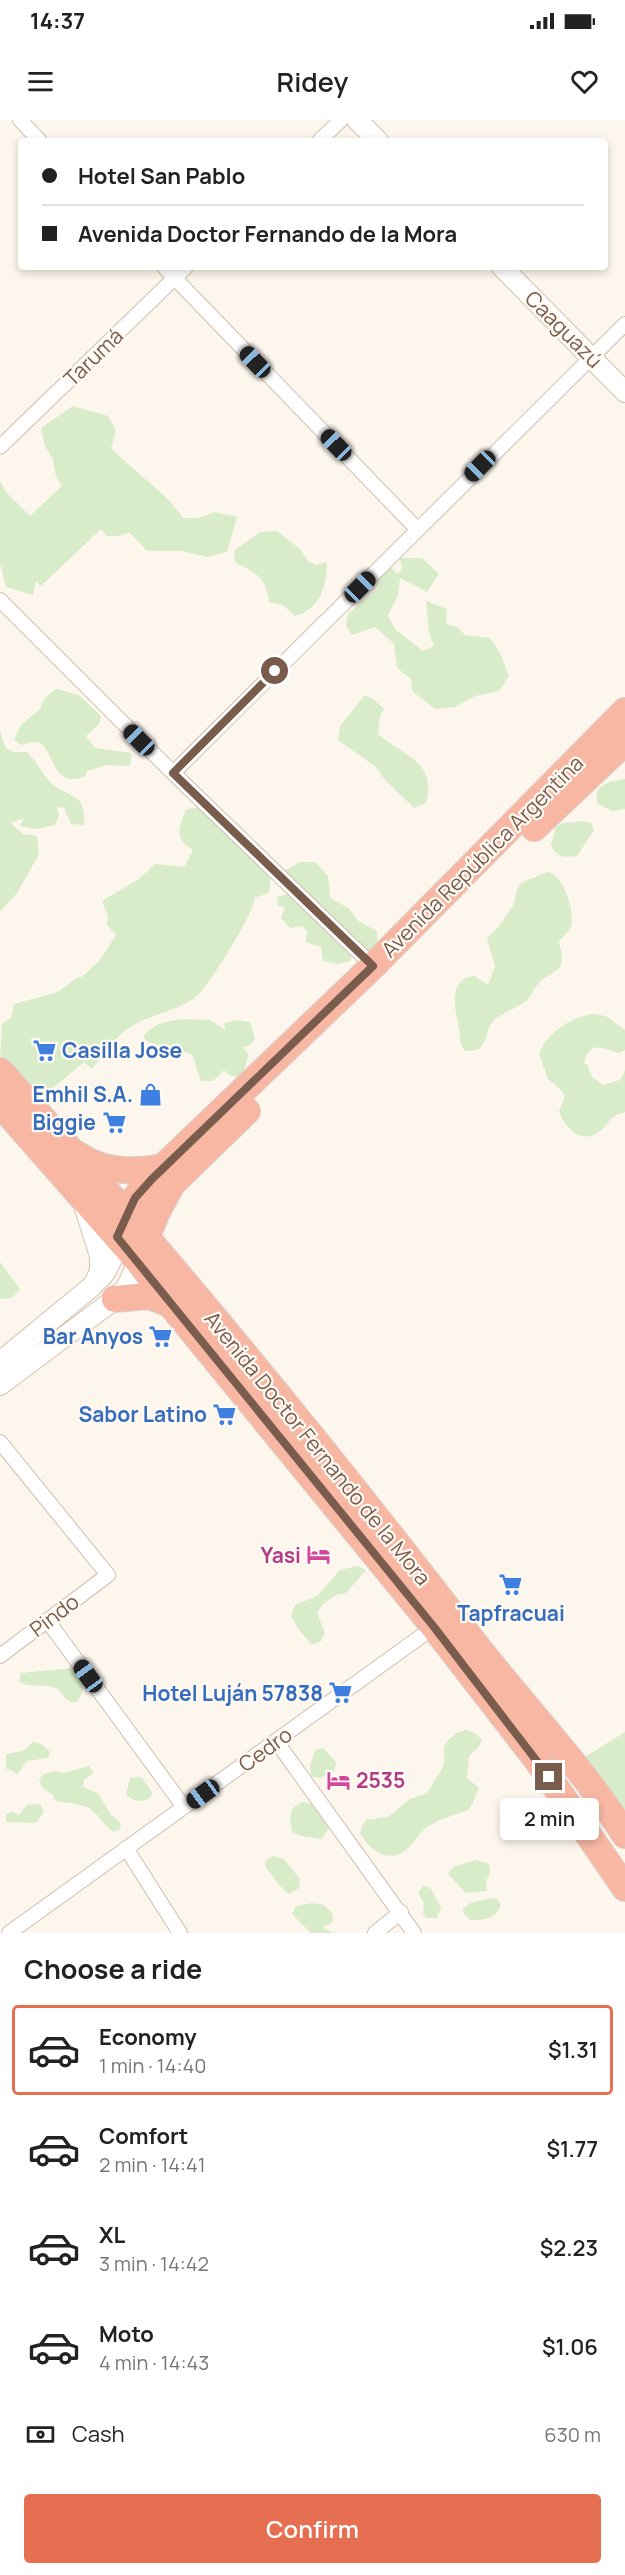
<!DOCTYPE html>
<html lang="en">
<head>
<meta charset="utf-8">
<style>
  body { margin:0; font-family:Manrope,sans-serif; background:#f6f6f6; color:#222; height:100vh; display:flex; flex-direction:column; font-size:22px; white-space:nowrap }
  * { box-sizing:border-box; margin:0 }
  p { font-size:20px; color:#767676 }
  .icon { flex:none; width:33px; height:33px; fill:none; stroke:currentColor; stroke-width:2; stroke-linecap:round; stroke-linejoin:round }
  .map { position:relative; height:1813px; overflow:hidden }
  .panel { display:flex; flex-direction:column; background:#fff; flex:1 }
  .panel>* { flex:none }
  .top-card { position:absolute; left:18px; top:18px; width:590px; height:132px; border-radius:6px; box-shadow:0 3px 9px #0003; display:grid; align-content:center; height:132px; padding:0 24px; background:#fff }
  .end { position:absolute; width:27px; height:27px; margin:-14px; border:8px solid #7a5c4d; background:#fff; box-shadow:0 0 0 3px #fff }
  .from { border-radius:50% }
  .bubble { position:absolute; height:42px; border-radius:6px; background:#fff; box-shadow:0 3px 9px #0003; font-size:20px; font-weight:600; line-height:42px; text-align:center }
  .car { position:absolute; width:18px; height:36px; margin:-18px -9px; border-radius:8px; box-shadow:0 0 4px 2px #0007; background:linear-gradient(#222 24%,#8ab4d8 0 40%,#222 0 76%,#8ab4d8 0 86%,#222 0) }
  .top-card b { display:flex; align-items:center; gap:21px; height:57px; font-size:22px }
  .top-card b+b { border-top:2px solid #e0e0e0 }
  .top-card i { width:15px; height:15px; background:#222 }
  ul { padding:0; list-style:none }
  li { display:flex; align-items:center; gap:18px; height:90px; margin:0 12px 9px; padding:0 12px; border:3px solid transparent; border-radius:6px }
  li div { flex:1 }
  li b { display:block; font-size:22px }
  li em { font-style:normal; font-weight:600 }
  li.active { border-color:#e76f51 }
  li>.icon { width:54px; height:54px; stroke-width:1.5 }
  h2 { padding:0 24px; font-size:27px; line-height:72px }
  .pay { display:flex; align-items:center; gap:15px; height:66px; padding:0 24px; font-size:22px }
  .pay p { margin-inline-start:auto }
  .primary-button { display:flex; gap:12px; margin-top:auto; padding:12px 24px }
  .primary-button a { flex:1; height:69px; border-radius:6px; background:#e76f51; color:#fff; font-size:24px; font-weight:600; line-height:69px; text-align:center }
  .status { display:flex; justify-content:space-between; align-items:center; height:42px; padding:0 30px; background:#fff; direction:ltr }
  .status svg { height:16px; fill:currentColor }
  header { display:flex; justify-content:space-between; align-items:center; height:78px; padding:0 24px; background:#fff; font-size:27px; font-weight:600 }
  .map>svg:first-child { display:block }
  .green { fill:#d8ecc9 }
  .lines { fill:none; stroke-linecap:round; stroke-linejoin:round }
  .street-casing { stroke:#d1beb0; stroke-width:16 }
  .secondary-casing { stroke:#d6c0b0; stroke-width:22 }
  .highway-casing { stroke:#dad1cd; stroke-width:28 }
  .street { stroke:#fff; stroke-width:14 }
  .secondary { stroke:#fff; stroke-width:20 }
  .highway { stroke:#f7b7a3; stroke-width:26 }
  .route { stroke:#7a5c4d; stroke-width:8 }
  .labels { text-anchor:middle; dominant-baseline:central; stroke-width:4.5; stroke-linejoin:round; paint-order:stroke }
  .street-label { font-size:21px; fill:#7a5c4d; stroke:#fffaf3 }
  .shop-label { font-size:21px; font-weight:bold; fill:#366cbe; stroke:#fffaf3; text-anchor:end }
  .hotel-label { font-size:21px; font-weight:bold; fill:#b23c85; stroke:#fffaf3; text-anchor:end }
</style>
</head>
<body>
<div class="status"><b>14:37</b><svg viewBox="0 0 49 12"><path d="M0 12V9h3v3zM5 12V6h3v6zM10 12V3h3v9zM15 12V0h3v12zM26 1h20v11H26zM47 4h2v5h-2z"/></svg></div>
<header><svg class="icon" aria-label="menu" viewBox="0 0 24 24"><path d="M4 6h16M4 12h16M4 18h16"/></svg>Ridey<svg class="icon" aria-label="heart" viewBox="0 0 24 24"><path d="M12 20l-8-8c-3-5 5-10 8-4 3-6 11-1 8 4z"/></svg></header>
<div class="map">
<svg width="625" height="1813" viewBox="0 0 625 1813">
  <rect width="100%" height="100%" fill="#fdf6ec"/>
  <path class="green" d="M73,286l35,10 8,14 -5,18c24,25 53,42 72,70h16l16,-6 22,5 -10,35 -20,5 -25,-6h-35l-18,-19 -10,4h-12l-6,-7 -60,57 -5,-5 -3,14 -27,-8 -6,-23v-83l6,11 24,24 32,-30 -6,-9 -3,-18 -8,-13 -4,-18z
    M277,411l23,18 8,12 8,4 11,-3c0,24 -7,47 -32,54l-12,-11 -14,-3c-3,-26 -13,-28 -34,-40l-1,-11 26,-19z
    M400,438h22l17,16 -12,18 -27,-14 -2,17 -10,20 7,14 28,22 11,-5 -5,-13 -3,-32 21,8 -1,15 11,3 8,8 25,3 10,15 9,23 -10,15 -24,5 -20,11 -20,2 -23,-18 -1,-12 -14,-11 -3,-24 -19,-17 -23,8 -6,-9 2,-12 31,-27 -2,-17 12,-4 9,8 4,-6z
    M56,569l23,6 22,21 -2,8 -13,12 9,12 37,5 -2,13 -24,-1 -19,6 -2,5c-35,16 -30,-32 -49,-34 -5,0 -11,2 -15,3l-7,-5 6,-14 20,-17 4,-10z
    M365,575l8,4 11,10 -4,7 -2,18c28,24 58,26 48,69l-12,5 -29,-28 -9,-13 -38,-27 2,-14z
    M0,612l6,16 7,4h14c9,8 14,20 23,30 18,18 36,7 34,43l-13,-1 -7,-16 -7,-1 2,9 -4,9 -18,4 -17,-3 4,-8 -13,5 12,11 14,2 2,18 -22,39 -17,19z
    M625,659v30l-13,2 -14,-7c-6,-19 11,-23 27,-25z
    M200,687l30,17 9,1 9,9 23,41 -2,18 -15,5c3,11 -46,89 -57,98 -20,16 -48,18 -68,32 -15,10 -26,27 -37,41l-8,-7 -42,35 -42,-37 2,-36 9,-6 3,-14 44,-12 20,-15h4l18,-17 16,-25 -9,-10 1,-9 -6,-15 37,-22 16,-15 29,3 9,-17c-20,-12 -14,-22 -7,-41z
    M584,701l7,2 3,7 -17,26c-11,2 -23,1 -26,-12l5,-17 8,-4z
    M300,742h15l13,14 2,22 19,10 9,13 19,10 1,15 -17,9 -72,-70 -3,-15z
    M547,752c17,2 28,39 24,54 -2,7 -9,10 -12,16 8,32 -1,24 -19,40 -7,6 -7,13 -14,19 -8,6 -27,14 -32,19 -12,12 -3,33 -29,31 -7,-7 -4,-14 -6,-23 -4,-18 -12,-50 16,-52l11,8 3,-1 6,-17 -8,-28 13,-13 14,-21 3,-15 4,-6z
    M288,774l65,57 -3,10 -13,3 -14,-3 -2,-14 -15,-5 1,-11 -5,-5 -12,2 -9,-10 4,-11 -7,-1 -1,-9z
    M592,894l14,2 19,14v20l-6,3c-16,-4 -29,-14 -35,10l3,1 5,13 11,8 17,-5 5,-10v42c-20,6 -13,11 -26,20 -18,13 -35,-5 -40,-21l5,-12 -1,-7 -15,-13 -9,-25c7,-20 32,-37 53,-40z
    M186,899l24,1 15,10 -1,-7 13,-3 13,2 5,17 -6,7 -7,1 7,7 -7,23 -12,-1 -6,-6 -11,11h-12l-9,-27 -16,-4 -19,-1 -1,-5 -8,-2 -5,-5c11,-15 26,-16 43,-18z
    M0,1142l20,27 -8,9 -12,1z
    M358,1446l8,4 -20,23 -10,2 -13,9 -6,9 8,20 -4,8 -9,4 -13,-15 -8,-14 4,-11 22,-9 23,-26z
    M72,1548c16,7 13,22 5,34 -14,2 -13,-12 -24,-15 -12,-3 -23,1 -34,-5l2,-9z
    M466,1610l9,3 7,7 -4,8 -9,8 -2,22 12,10 -9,21c-15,6 -32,10 -44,19 -9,7 -14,19 -23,24 -18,11 -35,-4 -43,-19l5,-13 23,-3 22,-18 17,-6 17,-28v-18l3,-6 11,-9z
    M625,1612v88l-45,-60z
    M33,1622c8,1 11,3 17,10l-2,6 -21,3 -10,14 -4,-4 -7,-2v-15l17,-3z
    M323,1628l13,14 -2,10 -15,6 -8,-2 -1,-9 5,-17z
    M89,1646l5,6 -10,8 -1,7 15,6 13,22 10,8 -1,6 -6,3c-10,-6 -13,-14 -21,-21 -10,-9 -26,-7 -38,-10l-1,-5 -11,-8 -4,-7 3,-6 11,-4 10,2z
    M141,1657l11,15 -1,5c-9,6 -16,5 -25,-2l4,-17z
    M302,1682l13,2 9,6 5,18 -7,11 -21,-3 -9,-4c-2,-14 -5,-23 10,-30z
    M35,1684l6,1 3,7 -8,11 -30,-1v-8l6,-2 7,3 8,-10z
    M273,1736l11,3 16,20 -1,9 -10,6c-9,-6 -16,-18 -24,-27l1,-7z
    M476,1740l13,4 1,9 -4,8 1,10 -21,2 -18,-19 5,-7z
    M423,1766l7,1 11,21 -4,10h-11l-3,-4 1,-11 -6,-10z
    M491,1778l6,1 4,6c-6,15 -17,15 -31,15l-6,-6 -1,-5 7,-6z
    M312,1783l12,2 8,8 1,9 -10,5 10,6h-22l-19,-19 4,-8z"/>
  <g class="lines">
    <defs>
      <path id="street" d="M20,0l20,21
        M319,21l22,-21
        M164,147l253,262
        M0,327l186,-180
        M0,480l173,173 200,193
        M173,653l452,-449
        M0,1322l108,133 -108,81
        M47,1500l137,187
        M276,1621l138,192
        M126,1728l54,85
        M9,1813l425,-306
        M375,1813l26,-21"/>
      <path id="secondary" d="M357,0l21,21
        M502,147l123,125
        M82,1079l18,57v14l-4,10
        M0,1242l90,-74 14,-14 7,-13 6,-24
        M0,1265l115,-86 12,-12 11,-26"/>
      <path id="highway" d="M534,708l91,-86
        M0,951c165,182 322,374 472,569 50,65 109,125 153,195
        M0,984l138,157 32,43 264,323 103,133 88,128
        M77,1034c25,18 56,19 86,13
        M121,1108l14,-30 28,-31 210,-201 252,-255
        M142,1129l14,-35 16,-30 75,-73
        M115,1179l34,-3 21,8"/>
    </defs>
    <use href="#street" class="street-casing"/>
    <use href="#secondary" class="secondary-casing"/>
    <use href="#highway" class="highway-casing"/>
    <use href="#street" class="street"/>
    <use href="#secondary" class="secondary"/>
    <use href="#highway" class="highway"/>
  </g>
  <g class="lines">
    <path class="route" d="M275,551l-102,102 200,193 -221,213 -17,19 -18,39 317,390 115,150"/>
  </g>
  <defs>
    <symbol id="supermarket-bare" viewBox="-9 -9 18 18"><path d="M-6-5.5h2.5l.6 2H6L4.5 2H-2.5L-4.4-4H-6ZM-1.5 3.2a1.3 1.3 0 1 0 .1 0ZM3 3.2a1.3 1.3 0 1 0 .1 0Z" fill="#3f7fe0" stroke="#fffaf3" stroke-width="2.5" paint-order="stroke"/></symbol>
    <symbol id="shop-bare" viewBox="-9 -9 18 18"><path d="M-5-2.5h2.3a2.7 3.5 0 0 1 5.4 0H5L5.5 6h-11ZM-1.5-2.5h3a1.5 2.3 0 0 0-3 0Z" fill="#3f7fe0" stroke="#fffaf3" stroke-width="2.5" paint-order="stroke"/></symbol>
    <symbol id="hotel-bare" viewBox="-9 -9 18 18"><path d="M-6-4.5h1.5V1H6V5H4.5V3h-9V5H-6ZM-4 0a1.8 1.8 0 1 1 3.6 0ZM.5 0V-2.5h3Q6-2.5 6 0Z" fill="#d1479c" stroke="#fffaf3" stroke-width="2.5" paint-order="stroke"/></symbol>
  </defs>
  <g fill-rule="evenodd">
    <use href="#supermarket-bare" x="28" y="914" width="33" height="33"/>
    <use href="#shop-bare" x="134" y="958" width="33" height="33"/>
    <use href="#supermarket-bare" x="98" y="986" width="33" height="33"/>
    <use href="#supermarket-bare" x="144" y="1200" width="33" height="33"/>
    <use href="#supermarket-bare" x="208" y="1278" width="33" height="33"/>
    <use href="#hotel-bare" x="302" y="1418" width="33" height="33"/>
    <use href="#supermarket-bare" x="494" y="1448" width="33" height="33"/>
    <use href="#supermarket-bare" x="324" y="1556" width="33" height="33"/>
    <use href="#hotel-bare" x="322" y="1644" width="33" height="33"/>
  </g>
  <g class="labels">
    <g class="street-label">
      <text transform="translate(564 209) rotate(45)">Caaguazú</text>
      <text transform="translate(93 237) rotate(-44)">Tarumá</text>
      <text transform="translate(482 736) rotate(-45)">Avenida República Argentina</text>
      <text transform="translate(318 1328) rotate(51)">Avenida Doctor Fernando de la Mora</text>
      <text transform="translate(54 1495) rotate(-37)">Pindo</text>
      <text transform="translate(265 1629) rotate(-36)">Cedro</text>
    </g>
    <g class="shop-label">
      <text x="62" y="930" text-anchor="start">Casilla Jose</text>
      <text x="133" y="974">Emhil S.A.</text>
      <text x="96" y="1002">Biggie</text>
      <text x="143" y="1216">Bar Anyos</text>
      <text x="207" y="1294">Sabor Latino</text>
      <text x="511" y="1493" text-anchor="middle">Tapfracuai</text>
      <text x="323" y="1573">Hotel Luján 57838</text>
    </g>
    <g class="hotel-label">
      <text x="301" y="1435">Yasi</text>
      <text x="356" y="1660" text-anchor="start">2535</text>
    </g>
  </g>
</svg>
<i class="end from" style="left:275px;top:551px"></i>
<i class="end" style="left:549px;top:1657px"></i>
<div class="bubble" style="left:500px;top:1678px;width:99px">2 min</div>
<i class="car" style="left:255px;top:242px;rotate:316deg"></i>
<i class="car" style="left:336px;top:325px;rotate:316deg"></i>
<i class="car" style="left:480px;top:346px;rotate:225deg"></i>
<i class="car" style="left:360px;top:467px;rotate:45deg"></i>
<i class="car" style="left:139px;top:620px;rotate:315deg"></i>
<i class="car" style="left:88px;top:1556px;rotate:324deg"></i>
<i class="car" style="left:203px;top:1674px;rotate:234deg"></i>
<div class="top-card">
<b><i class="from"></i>Hotel San Pablo</b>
<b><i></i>Avenida Doctor Fernando de la Mora</b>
</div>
</div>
<section class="panel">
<h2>Choose a ride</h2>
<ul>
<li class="active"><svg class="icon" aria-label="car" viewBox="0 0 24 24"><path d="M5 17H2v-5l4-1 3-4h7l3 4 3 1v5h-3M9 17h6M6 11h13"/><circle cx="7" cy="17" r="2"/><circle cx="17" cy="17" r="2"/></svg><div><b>Economy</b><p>1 min · 14:40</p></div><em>$1.31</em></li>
<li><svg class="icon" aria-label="car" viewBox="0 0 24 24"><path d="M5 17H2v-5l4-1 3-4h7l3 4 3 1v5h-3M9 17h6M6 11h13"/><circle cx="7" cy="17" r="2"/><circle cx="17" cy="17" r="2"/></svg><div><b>Comfort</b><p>2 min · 14:41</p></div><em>$1.77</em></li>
<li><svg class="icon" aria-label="car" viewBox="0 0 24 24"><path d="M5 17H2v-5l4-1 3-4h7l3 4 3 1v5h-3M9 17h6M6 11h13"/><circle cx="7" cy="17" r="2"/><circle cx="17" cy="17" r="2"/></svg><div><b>XL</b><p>3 min · 14:42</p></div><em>$2.23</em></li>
<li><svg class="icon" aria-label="car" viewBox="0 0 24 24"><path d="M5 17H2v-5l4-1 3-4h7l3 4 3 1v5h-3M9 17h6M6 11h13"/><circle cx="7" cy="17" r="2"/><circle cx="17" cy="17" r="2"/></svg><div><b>Moto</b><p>4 min · 14:43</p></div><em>$1.06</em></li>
</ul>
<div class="pay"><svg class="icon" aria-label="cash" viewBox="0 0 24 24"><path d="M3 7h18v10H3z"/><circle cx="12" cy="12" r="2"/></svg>Cash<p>630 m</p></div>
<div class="primary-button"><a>Confirm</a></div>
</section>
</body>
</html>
